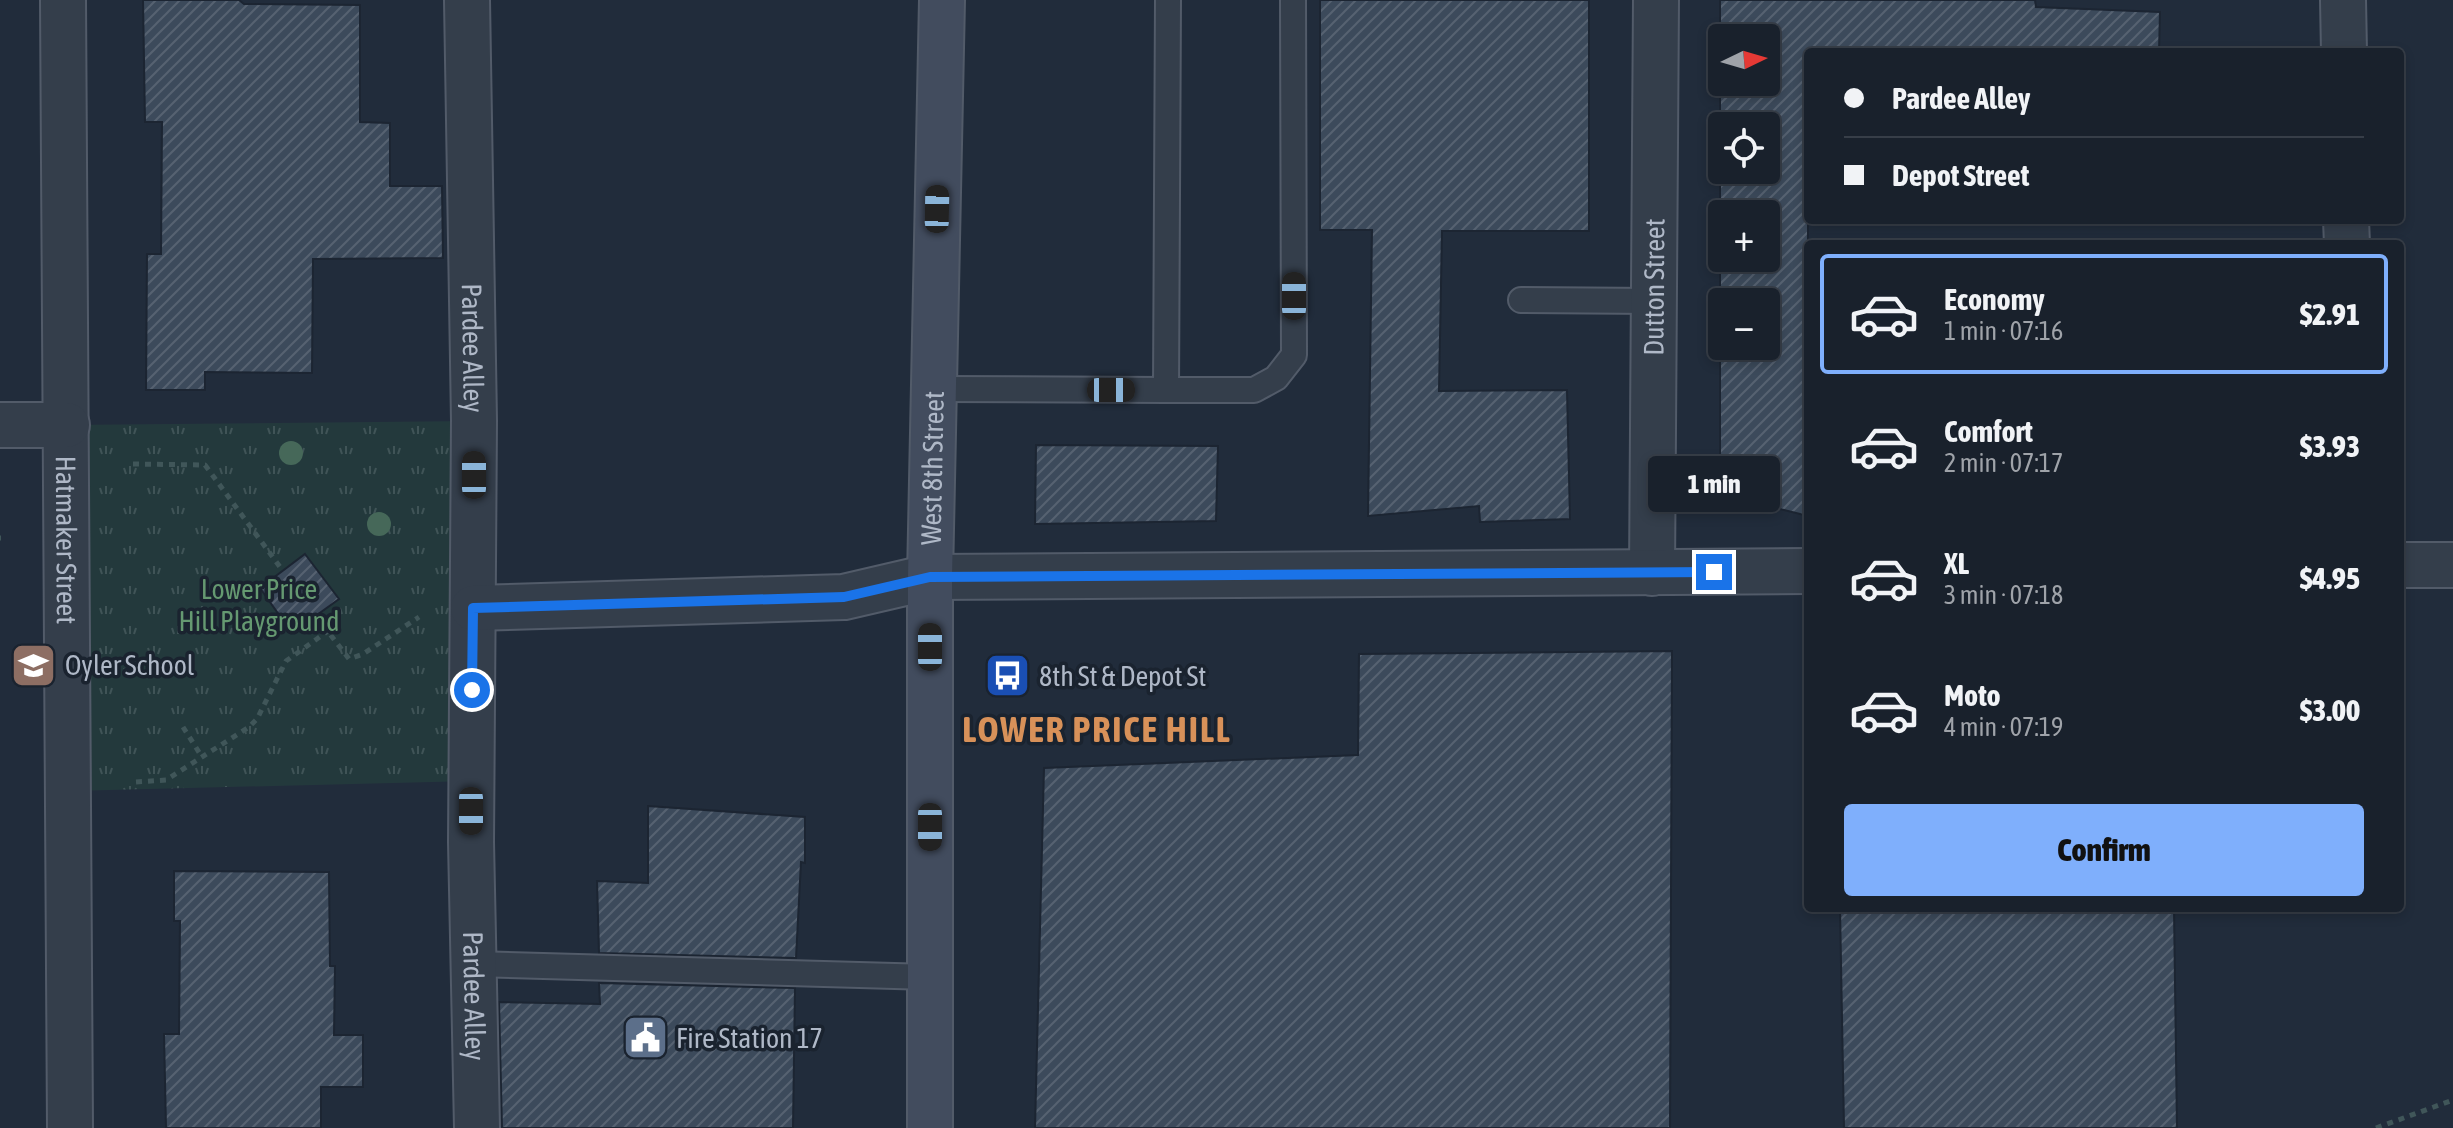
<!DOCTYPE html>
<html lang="en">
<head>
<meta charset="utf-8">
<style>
  body { margin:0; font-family:"Asap Condensed",sans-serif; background:#262e38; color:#f1f3f6; height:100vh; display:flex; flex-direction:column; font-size:30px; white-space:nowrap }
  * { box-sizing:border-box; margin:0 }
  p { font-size:26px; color:#9fa3a9 }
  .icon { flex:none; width:44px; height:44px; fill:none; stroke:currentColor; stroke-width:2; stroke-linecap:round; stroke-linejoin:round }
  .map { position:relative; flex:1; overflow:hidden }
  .panel { position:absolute; left:1804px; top:240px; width:600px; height:672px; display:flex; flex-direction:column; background:#19212c; border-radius:8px; box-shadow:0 4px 12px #0003,0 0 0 2px #373e48 }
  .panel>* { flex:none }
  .guide { position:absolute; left:1804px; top:48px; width:600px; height:176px; border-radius:8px; box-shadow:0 4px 12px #0003,0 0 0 2px #373e48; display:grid; align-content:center; height:176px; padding:0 40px; background:#19212c }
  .needle { width:52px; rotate:85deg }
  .controls { position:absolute; left:1708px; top:24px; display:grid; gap:16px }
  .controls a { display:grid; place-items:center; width:72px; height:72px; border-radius:8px; background:#19212c; box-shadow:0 4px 12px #0003,0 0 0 2px #373e48; font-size:40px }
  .end { position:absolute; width:36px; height:36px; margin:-18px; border:10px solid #1a73e8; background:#fff; box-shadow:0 0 0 4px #fff }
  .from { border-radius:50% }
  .bubble { position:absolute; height:56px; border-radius:8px; background:#19212c; box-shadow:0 4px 12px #0003,0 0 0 2px #373e48; font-size:26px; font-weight:800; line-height:56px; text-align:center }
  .car { position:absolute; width:24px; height:48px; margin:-24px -12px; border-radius:10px; box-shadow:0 0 6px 2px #0007; background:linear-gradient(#222 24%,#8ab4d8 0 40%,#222 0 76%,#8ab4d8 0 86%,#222 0) }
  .guide b { display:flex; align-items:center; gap:28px; height:76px; font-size:30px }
  .guide b+b { border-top:2px solid #373e48 }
  .guide i { width:20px; height:20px; background:#f1f3f6 }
  ul { padding:14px 0 0; list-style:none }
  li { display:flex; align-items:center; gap:24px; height:120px; margin:0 16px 12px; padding:0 24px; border:4px solid transparent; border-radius:8px }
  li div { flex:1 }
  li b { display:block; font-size:30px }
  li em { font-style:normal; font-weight:800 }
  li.current { border-color:#7faffc }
  li>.icon { width:72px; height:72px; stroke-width:1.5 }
  .button { display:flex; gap:16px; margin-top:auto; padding:16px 40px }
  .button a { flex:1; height:92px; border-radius:8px; background:#7faffc; color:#111; font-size:32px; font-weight:800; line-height:92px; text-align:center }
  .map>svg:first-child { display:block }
  .park { fill:url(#park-tufts) }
  .building { fill:url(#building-hatch); stroke:#1c2532; stroke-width:2; fill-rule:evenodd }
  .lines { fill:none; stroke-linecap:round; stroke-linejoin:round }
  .lane-casing { stroke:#525b69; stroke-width:28 }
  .street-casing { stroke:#525b69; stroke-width:48 }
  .secondary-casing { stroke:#525b69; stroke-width:48 }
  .path { stroke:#405659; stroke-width:5; stroke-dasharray:6 6; stroke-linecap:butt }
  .lane { stroke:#343e4b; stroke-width:24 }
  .street { stroke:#343e4b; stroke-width:44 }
  .secondary { stroke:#424c5e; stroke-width:44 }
  .tree { fill:#466859 }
  .route { stroke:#1a73e8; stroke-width:10 }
  .labels { text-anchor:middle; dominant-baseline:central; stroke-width:7; stroke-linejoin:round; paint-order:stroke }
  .street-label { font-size:28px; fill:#afb8c7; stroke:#1a232f }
  .park-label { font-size:28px; fill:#659971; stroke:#1a232f }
  .poi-label { font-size:28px; fill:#afb8c7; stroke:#1a232f; text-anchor:start }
  .district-label { font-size:36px; font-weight:bold; letter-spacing:2px; fill:#d89159; stroke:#1a232f }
</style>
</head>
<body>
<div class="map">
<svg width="2453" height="1128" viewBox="0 0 2453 1128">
  <defs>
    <pattern id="park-tufts" width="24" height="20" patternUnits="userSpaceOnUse" patternTransform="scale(2)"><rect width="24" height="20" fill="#23393c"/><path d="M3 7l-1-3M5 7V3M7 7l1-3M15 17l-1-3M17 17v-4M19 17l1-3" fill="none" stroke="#405457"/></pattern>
    <pattern id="building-hatch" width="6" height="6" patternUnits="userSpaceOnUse" patternTransform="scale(2)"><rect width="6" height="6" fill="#3c4a5b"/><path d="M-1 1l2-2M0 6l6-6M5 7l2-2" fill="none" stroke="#566271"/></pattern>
  </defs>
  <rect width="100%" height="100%" fill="#212c3b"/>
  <path class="park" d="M474,421l-3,360 -402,10 -2,-366z"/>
  <path class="building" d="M143,0h96l5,4 116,1v117l30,1v63h52l1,72 -130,1 -1,114 -107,-1v18h-59l1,-136h14l1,-132h-17z
    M1320,0h269v231h-147l-3,160 128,-1 3,129 -90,3 -1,-16 -111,10 4,-286h-52z
    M1720,0h315l1,7 124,5 -1,40h-351v464l-88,-22zM1722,38h44v44h-44zM1722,126h44v44h-44zM1722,214h44v44h-44zM1722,302h44v44h-44z
    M1036,445l182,1 -2,75 -181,3z
    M305,554l34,45 -47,34 -32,-45z
    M1672,651l-2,477h-635l9,-360 314,-13 1,-101z
    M648,806l157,11v46l-4,-1 -5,96 -197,-5 -2,-72 51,2z
    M174,871l155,1 1,94h5l-1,69h29v52h-42v41h-155l-2,-94h15l1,-113h-6z
    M1840,908h334l3,220h-333z
    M599,983l196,5 -2,140h-291l-3,-126 101,2z"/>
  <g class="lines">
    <defs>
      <path id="lane" d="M1521,300l133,1
        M934,389l232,1 2,-390
        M1166,390h88l22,-12 18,-23 -1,-355
        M474,964l456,13"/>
      <g id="street">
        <path id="s1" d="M63,0l7,1128"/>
        <path id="s2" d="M467,0l7,421 -3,421 6,286"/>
        <path d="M2343,0l1,52"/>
        <path d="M2346,220l1,24"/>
        <path d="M0,425h67"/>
        <path d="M2400,565h53"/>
        <path id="s3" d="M1652,573l4,-573"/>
        <path d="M473,608l371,-11 86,-20 878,-6"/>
      </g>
      <g id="secondary">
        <path id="s4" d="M930,1128v-551l12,-577"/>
      </g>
    </defs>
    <use href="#lane" class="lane-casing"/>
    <use href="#street" class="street-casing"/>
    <use href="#secondary" class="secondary-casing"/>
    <path class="path" d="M133,464l72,1 78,106
      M0,538h1
      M316,616l33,43 14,-5 56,-37
      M183,727l19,30
      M136,782l30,-2 83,-53 8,-8 29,-58 42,-30
      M2376,1128l77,-28"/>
    <use href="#lane" class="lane"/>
    <use href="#street" class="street"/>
    <use href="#secondary" class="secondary"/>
  </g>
  <g class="tree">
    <circle cx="291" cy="453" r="12"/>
    <circle cx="379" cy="524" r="12"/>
  </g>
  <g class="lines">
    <path class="route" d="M472,690l1,-82 371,-11 86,-20 784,-5"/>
  </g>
  <defs>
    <symbol id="school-square" viewBox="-11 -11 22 22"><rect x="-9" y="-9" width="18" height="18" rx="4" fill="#8d6e63" stroke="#1a232f"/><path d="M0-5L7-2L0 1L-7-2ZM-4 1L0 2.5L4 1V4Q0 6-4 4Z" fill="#fff"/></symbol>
    <symbol id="bus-square" viewBox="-11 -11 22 22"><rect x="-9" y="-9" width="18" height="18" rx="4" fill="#1a4fb4" stroke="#1a232f"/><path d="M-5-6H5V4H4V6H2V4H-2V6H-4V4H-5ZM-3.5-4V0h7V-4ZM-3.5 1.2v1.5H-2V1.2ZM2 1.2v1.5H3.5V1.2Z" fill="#fff"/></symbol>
    <symbol id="civic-square" viewBox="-11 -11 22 22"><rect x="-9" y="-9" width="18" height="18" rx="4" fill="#5c6f8a" stroke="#1a232f"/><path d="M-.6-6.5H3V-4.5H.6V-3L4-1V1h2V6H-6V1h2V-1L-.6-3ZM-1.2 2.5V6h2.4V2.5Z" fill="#fff"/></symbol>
  </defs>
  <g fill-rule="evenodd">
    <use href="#school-square" x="8" y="640" width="51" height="51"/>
    <use href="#bus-square" x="982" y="650" width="51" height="51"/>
    <use href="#civic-square" x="620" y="1012" width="51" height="51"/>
  </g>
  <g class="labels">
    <g class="street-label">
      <text stroke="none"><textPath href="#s3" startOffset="286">Dutton Street</textPath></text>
      <text stroke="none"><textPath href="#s2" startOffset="348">Pardee Alley</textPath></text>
      <text stroke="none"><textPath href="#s4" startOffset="660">West 8th Street</textPath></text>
      <text stroke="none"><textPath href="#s1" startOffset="540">Hatmaker Street</textPath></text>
      <text stroke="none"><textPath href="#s2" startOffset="996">Pardee Alley</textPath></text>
    </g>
    <g class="park-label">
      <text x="259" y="589">Lower Price<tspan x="259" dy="32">Hill Playground</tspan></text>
    </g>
    <g class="poi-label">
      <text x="65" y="665">Oyler School</text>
      <text x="1039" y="676">8th St &amp; Depot St</text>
      <text x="676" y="1038">Fire Station 17</text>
    </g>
    <g class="district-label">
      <text x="1097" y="729">LOWER PRICE HILL</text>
    </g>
  </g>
</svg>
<div class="controls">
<a><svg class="needle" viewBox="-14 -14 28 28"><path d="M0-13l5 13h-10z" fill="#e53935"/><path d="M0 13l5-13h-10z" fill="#9fa3a9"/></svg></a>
<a><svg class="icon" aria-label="locate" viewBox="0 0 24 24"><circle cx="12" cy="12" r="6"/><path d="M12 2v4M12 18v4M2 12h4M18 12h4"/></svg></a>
<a>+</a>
<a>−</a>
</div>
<i class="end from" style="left:472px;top:690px"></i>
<i class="end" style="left:1714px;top:572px"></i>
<div class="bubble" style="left:1648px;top:456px;width:132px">1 min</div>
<i class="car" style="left:937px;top:209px;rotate:1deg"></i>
<i class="car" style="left:1294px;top:296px;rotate:0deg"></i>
<i class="car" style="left:1111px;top:390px;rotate:90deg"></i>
<i class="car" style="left:474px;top:475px;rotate:0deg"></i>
<i class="car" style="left:930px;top:647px;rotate:0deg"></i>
<i class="car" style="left:471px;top:811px;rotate:180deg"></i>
<i class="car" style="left:930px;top:827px;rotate:180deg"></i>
<div class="guide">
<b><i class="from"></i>Pardee Alley</b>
<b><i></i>Depot Street</b>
</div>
<section class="panel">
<ul>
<li class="current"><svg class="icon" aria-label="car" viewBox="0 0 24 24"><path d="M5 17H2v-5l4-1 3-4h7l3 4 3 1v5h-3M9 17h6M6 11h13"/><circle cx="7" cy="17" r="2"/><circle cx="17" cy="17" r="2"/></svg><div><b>Economy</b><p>1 min · 07:16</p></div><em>$2.91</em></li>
<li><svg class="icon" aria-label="car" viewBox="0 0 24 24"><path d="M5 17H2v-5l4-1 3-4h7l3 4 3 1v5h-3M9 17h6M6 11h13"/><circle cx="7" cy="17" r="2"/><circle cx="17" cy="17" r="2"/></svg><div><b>Comfort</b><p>2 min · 07:17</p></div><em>$3.93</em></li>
<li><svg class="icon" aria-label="car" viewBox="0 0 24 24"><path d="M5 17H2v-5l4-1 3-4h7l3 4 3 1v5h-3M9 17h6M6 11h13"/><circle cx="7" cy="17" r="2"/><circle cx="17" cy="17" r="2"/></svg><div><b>XL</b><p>3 min · 07:18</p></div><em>$4.95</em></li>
<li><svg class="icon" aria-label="car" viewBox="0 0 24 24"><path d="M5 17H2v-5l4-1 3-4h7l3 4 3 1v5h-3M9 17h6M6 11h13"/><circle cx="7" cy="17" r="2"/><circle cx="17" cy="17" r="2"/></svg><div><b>Moto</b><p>4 min · 07:19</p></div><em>$3.00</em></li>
</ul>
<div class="button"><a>Confirm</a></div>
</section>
</div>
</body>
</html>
